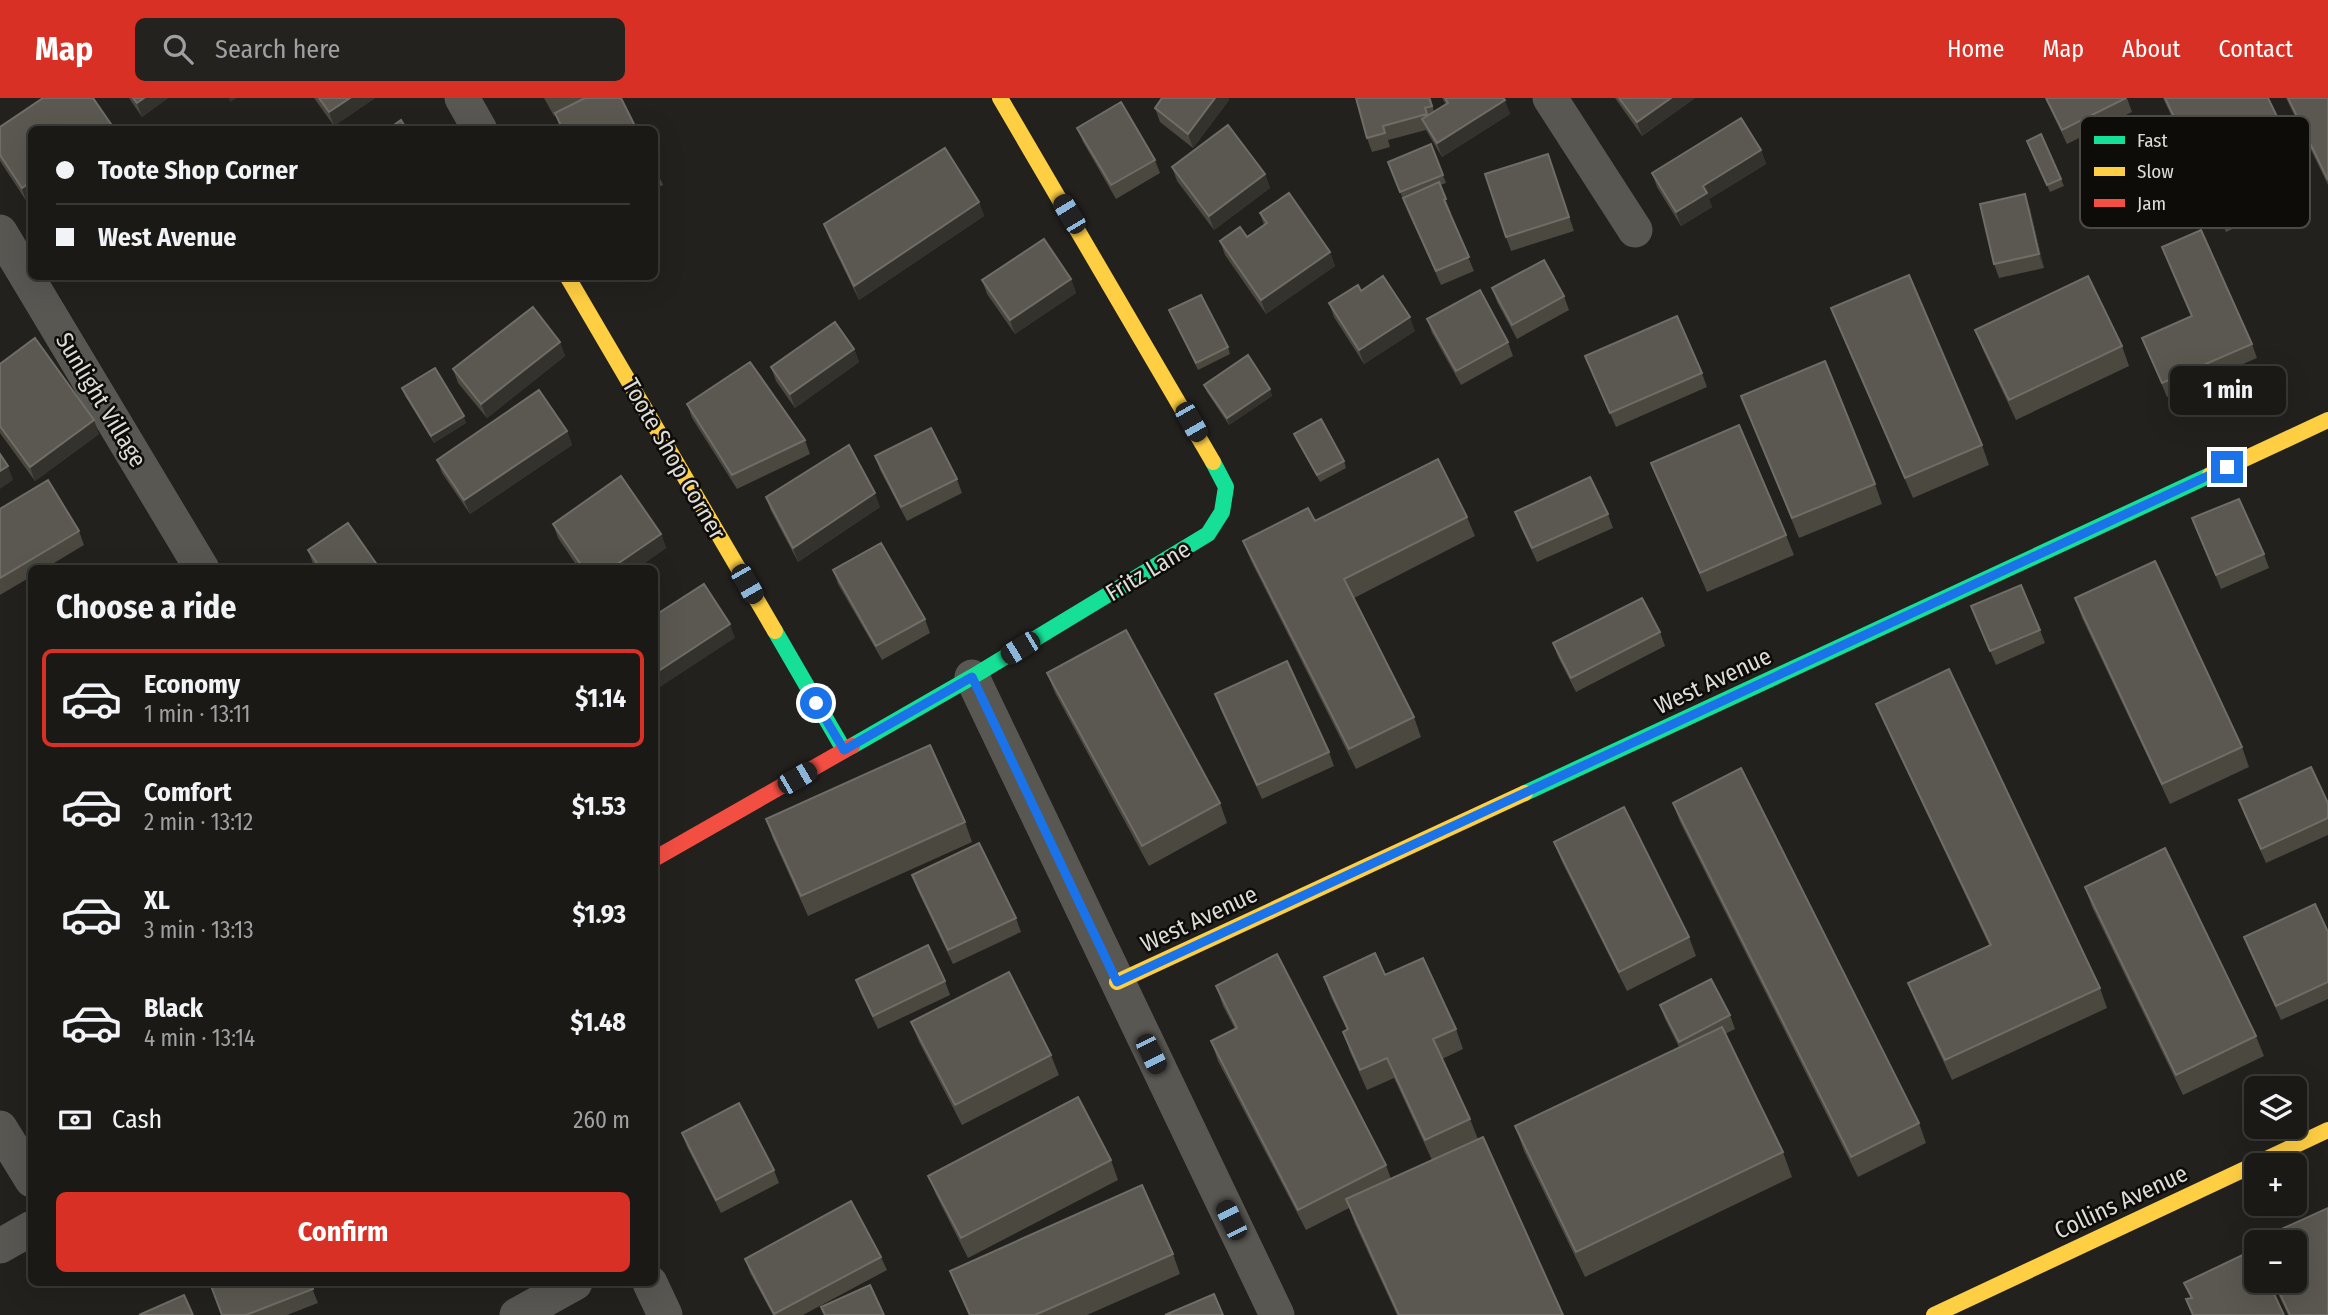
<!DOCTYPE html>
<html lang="en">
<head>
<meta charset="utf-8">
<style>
  body { margin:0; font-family:"Fira Sans Condensed",sans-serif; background:#23221f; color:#f1f3f6; height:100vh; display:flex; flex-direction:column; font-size:26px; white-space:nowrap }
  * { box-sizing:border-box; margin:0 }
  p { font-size:23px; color:#9fa0a1 }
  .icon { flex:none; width:38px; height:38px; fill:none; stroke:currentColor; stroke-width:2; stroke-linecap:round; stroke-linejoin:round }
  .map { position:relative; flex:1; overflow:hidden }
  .details { position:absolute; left:28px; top:467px; width:630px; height:721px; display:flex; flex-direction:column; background:#1a1916; border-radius:10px; box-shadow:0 7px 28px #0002,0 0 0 2px #383835 }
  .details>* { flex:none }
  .banner { position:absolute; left:28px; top:28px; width:630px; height:154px; border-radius:10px; box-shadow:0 7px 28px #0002,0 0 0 2px #383835; display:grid; align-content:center; height:154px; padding:0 28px; background:#1a1916 }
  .buttons { position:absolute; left:2244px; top:978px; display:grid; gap:14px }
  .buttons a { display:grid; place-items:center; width:63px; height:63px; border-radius:10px; background:#1a1916; box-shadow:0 7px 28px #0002,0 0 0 2px #383835; font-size:35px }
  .end { position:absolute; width:32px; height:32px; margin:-16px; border:9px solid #1a73e8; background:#fff; box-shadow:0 0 0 4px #fff }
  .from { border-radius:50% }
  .bubble { position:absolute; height:49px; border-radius:10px; background:#1a1916; box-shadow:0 7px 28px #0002,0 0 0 2px #383835; font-size:23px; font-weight:700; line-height:49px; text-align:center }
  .car { position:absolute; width:21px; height:42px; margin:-21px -10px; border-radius:9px; box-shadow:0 0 5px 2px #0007; background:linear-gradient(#222 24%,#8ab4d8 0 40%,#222 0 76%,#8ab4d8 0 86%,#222 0) }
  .banner b { display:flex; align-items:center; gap:24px; height:66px; font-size:26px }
  .banner b+b { border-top:2px solid #383835 }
  .banner i { width:18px; height:18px; background:#f1f3f6 }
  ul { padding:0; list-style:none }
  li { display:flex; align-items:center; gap:21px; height:98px; margin:0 14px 10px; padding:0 14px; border:4px solid transparent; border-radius:10px }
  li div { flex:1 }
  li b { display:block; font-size:26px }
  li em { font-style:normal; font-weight:700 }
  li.selected { border-color:#d93025 }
  li>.icon { width:63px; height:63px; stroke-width:1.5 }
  h2 { padding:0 28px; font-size:32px; line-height:84px }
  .pay { display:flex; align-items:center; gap:18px; height:77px; padding:0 28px; font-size:26px }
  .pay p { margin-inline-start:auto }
  .primary-button { display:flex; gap:14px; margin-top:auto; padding:14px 28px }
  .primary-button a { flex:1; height:80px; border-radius:10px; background:#d93025; color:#fff; font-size:28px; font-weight:700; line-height:80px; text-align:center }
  header { display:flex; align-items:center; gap:42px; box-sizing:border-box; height:98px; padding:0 35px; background:#d93025; color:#fff }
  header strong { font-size:33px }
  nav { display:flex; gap:38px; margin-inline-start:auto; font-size:24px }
  .search { width:490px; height:63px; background:#23221f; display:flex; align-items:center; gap:18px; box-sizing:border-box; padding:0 24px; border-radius:10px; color:#9fa0a1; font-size:26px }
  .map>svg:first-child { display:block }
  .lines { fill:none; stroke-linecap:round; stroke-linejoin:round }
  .street { stroke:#595752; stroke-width:35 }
  .fast { stroke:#16e098; stroke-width:16 }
  .slow { stroke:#ffcf43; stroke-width:16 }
  .jam { stroke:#f24e42; stroke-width:16 }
  .wall { fill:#4b4840 }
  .shaded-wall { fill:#34322c }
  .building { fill:#5b5851; stroke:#6f6d66; stroke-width:2 }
  .route { stroke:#1a73e8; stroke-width:9 }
  .labels { text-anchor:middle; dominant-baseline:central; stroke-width:5; stroke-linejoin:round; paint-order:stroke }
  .street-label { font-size:24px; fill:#dedcd8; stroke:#0d0c09 }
  .key { fill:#0d0c09; stroke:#4c4a47; stroke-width:2 }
  .key-label { font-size:19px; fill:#dedcd8 }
</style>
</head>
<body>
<header>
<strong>Map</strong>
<div class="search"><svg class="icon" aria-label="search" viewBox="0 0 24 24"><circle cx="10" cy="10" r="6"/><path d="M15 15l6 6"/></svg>Search here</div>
<nav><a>Home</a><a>Map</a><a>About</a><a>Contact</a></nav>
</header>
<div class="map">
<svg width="2328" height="1217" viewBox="0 0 2328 1217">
  <rect width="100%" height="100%" fill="#22211e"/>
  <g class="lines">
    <path class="street" d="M462,0l18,32
      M1550,0l85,132
      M0,134l202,337
      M972,579l305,638
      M0,1030l32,52
      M0,1148l32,-18
      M650,1185l15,32
      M517,1217l58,-32"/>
    <path class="fast" d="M775,533l69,119
      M852,648l120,-69 236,-143 14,-22 4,-25 -13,-25
      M1525,695l685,-318"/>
    <path class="slow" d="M1000,0l213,364
      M567,178l208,355
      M2210,377l118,-55
      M1117,884l408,-189
      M1934,1217l394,-185"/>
    <path class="jam" d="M654,761l198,-113"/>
  </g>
  <path class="wall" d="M129,0h39l-26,19z
    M314,0h61l-41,28z
    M544,0h77l16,32h-76l-5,-15 -2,1z
    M1356,0h75l3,14 12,-7 -4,-7h61l7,16 -68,43 -16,-27 -38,10 2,7 -18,5 -5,-14z
    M1615,0h80l-53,38z
    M2045,0h82l5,14 -65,32z
    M2163,0h105l36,74 7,20 -85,40z
    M2286,0h42v87z
    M1229,2l-36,48 -33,-26 -5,-14z
    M0,29l27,75 -27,-41z
    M1077,30l78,32 5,13 -44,26 -33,-57z
    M2027,43l34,38 3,7 -14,6z
    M1431,46l15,39 -6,2 11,28 -1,1 24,57 -33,14 -33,-73 -20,-50z
    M1761,52l5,14 -57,35 3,8 -31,19 -24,-39 -5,-14z
    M1548,56l26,77 -63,20 -5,-14z
    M654,67l9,20 -9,4z
    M1172,69l93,7 5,14 -56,42 -37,-49z
    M979,104l5,14 -125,84 -30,-62 -5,-14z
    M2030,110l14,60 -45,10 -5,-14z
    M1260,115l70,39 5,14 -69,48 -41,-59 -5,-14 27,-4 17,-12z
    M2162,149l90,97 5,14 -90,39 -25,-59 50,-21z
    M449,178h15l-14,4z
    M1071,181l5,14 -61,41 -28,-40 -5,-14z
    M1492,190l72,8 5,14 -52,29 -20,-37z
    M1361,193l54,40 -51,33 -30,-47 -5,-14z
    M1831,210l151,137 7,20 -76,33 -74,-170z
    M1169,212l59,37 2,7 -32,16z
    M1427,221l81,23 5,14 -52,29 -29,-52z
    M1975,232l147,16 7,20 -113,54 -33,-70z
    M560,244l5,14 -78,62 -29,-35 -5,-14z
    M854,251l5,13 -64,46 -19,-27 -5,-14z
    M1585,258l117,17 5,14 -91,40z
    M0,266l99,70 -64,47 -35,-48z
    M1204,287l66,4 2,7 -43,29 -22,-33z
    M402,290l64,35 -32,20 -29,-47z
    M1741,298l134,88 7,20 -83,34z
    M687,306l118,36 5,14 -73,35 -45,-71z
    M567,333l5,14 -102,69 -28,-41 -5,-13z
    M1294,336l50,27 2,7 -26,14 -23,-41z
    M875,358l82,23 5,14 -55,28 -27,-51z
    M1651,365l135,72 8,20 -87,37 -48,-109z
    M766,399l114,10 -82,55 -27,-51z
    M0,411l79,22 5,14 -40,24h-12v7l-32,19z
    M1515,414l93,2 5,14 -76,34 -17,-36z
    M1467,419l8,19 -121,62 60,119 7,20 -65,32 -105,-208 -8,-20 72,-20z
    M2192,420l72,36 5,14 -48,21z
    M553,426l108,10 5,14 -30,21h-57l-21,-31z
    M308,452l72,19h-64l-3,-5z
    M833,472l92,49 5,14 -48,27 -44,-76z
    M2075,500l167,149 7,20 -79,37 -88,-186z
    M1971,508l69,24 5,13 -49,22z
    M1660,534l5,14 -89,46 -18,-35 -5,-14z
    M1047,575l173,130 7,20 -78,43 -94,-173z
    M1215,596l114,58 5,14 -72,33 -42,-91z
    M1876,606l224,284 7,20 -155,72 -36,-77 -8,-20 81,-38 -105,-222z
    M2239,702l89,3v32l-62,28 -22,-49z
    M1673,705l246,320 7,20 -68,34 -178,-355z
    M766,721l199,3 7,20 -164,74 -35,-77z
    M1554,744l135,95 7,19 -69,35 -65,-129z
    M912,777l104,43 5,14 -68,32 -36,-75z
    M2085,789l171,149 8,20 -81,39 -91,-188z
    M2328,834v67l-47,21 -32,-70 -5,-13z
    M1385,877l71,54 7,20 -21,10 28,60 8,20 85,176h-166l-42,-91 -6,-16 -43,22 -88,-169 -7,-20 24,-12 -12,-23 -7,-20 170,179 5,14 41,-19 -38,-82 -27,12 -17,-38 -7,-20 4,-2 -16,-33 -7,-20z
    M856,882l89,1 5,14 -72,34 -17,-35z
    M1660,907l70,10 5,14 -10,5 58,118 9,25 -207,100 -61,-126 -9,-25 164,-79 -14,-28z
    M911,924l140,33 8,20 -97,50 -43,-83z
    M682,1035l92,37 5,13 -58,30 -34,-66z
    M1111,1062l7,20 -150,78 -32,-63 -8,-19z
    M1173,1156l7,20 -93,41h-118l-19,-44z
    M881,1159l6,13 -84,45h-30l-23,-42 -5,-14z
    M2272,1183h22l34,34h-40z
    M310,1185l8,20 -31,12h-65z"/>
  <path class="shaded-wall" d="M144,0h24l-26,19 -5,-14z
    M229,0h8l-7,4z
    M350,0h25l-41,28 -5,-14z
    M1215,0h14v2l-36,48 -5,-14z
    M1671,0h24l-53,38 -5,-14z
    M1505,2l5,14 -68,43 -5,-14z
    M1761,52l5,14 -57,35 3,8 -31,19 -5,-14 27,-26z
    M1265,76l5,14 -56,42 -5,-14z
    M32,83v18l-5,3 -5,-14z
    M2025,96l5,14 14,60 -5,-14z
    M979,104l5,14 -125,84 -5,-14z
    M1330,154l5,14 -69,48 -5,-14z
    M1071,181l5,14 -61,41 -5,-14z
    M1410,219l5,14 -51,33 -5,-14z
    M560,244l5,14 -78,62 -6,-14z
    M854,251l5,13 -64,46 -5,-14z
    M1270,291l2,7 -43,29 -2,-7z
    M464,318l2,7 -32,20 -3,-7z
    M94,322l5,14 -64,47 -5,-14z
    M567,333l5,14 -102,69 -6,-14z
    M8,368l5,14 -13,9v-18z
    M875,395l5,14 -82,55 -5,-14z
    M661,436l5,14 -30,21h-26z
    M730,526l5,14 -81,53v-17z"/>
  <path class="building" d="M43,0h50l20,29 -4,3h-77v51l-10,7 -22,-33v-28z
    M133,0h11l-7,5z
    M319,0h31l-21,14z
    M585,0h36l16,32h-74l-8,-17z
    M1162,0h53l-27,36 -33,-26z
    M1356,0h73l3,8 -7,2 2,6 -44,12 2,7 -18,5z
    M1445,0h58l2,2 -68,43 -15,-24 26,-16z
    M1619,0h52l-34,24z
    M2046,0h80l-64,32z
    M2165,0h103l36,74 -85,40z
    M2288,0h40v82z
    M1121,4l34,58 -44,25 -34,-57z
    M1741,20l20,32 -58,36 4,7 -31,19 -24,-39z
    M401,22l6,10h-20z
    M1228,27l37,49 -56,42 -37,-49z
    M2041,36l20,45 -14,6 -20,-44z
    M1431,46l12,31 -43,17 -12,-30z
    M945,50l34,54 -125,84 -30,-62z
    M1548,56l21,63 -63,20 -21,-63z
    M1439,84l7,17 -2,1 25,57 -33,14 -33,-73z
    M1289,95l41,59 -69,48 -41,-59 20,-14 7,10 20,-14 -7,-10z
    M2025,96l14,60 -45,10 -14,-60z
    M2201,132l51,114 -90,39 -20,-45 50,-22 -30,-69z
    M1044,141l27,40 -61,41 -28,-40z
    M1544,162l20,36 -52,29 -20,-37z
    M1909,177l73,170 -77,33 -74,-170z
    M1383,178l27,41 -51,33 -30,-47 29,-18 3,6z
    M2088,178l34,70 -113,54 -34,-70z
    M1480,192l28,52 -52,29 -29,-52z
    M1201,197l27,52 -32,16 -27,-53z
    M533,209l27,35 -79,62 -28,-35z
    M1677,218l25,57 -92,40 -25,-57z
    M835,224l19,27 -64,45 -19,-27z
    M35,240l59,82 -64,47 -30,-41v-62z
    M1248,257l22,34 -43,29 -23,-33z
    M1825,263l50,123 -83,34 -51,-122z
    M750,264l55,78 -73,35 -45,-71z
    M435,270l29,48 -33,20 -29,-48z
    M539,292l28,41 -103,69 -27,-40z
    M1321,321l23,42 -27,14 -23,-41z
    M1739,327l47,110 -86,38 -49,-110z
    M931,330l26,51 -56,28 -26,-51z
    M849,347l26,48 -82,55 -27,-51z
    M0,356l8,12 -8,5z
    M1438,361l29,58 -123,62 70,138 -65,32 -106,-208 65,-33 7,13z
    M621,378l40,58 -51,35h-26l-31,-45z
    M1590,379l18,37 -76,34 -17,-36z
    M48,382l31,51 -79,47v-69z
    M2239,401l25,55 -48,21 -24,-57z
    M348,425l32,46h-59l-13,-19z
    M881,445l44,76 -49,27 -43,-76z
    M2155,463l87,186 -80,37 -87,-186z
    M704,486l26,40 -76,50v-58z
    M2021,487l19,45 -50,21 -19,-45z
    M1642,500l18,34 -89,46 -18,-35z
    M1126,532l94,173 -78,43 -95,-173z
    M1287,563l42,91 -72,33 -42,-91z
    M1949,571l151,319 -155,72 -37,-77 83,-38 -115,-241z
    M930,647l35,77 -164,74 -35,-77z
    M2311,669l17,36v15l-67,31 -22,-49z
    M1741,670l178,355 -68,34 -178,-354z
    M1624,709l65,130 -70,35 -65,-130z
    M979,745l37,75 -68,32 -36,-75z
    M2165,750l91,188 -80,39 -91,-188z
    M2315,806l13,28v50l-52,24 -32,-69z
    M928,847l17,36 -72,35 -17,-36z
    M1375,855l10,22 38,-17 33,71 -23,10 37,80 -45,21 -38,-82 -27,12 -17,-38 5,-3 -24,-52z
    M1277,856l109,211 -88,45 -87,-169 26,-13 -21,-42z
    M1009,874l42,83 -96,50 -44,-83z
    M1711,881l19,36 -51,27 -19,-37z
    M1722,929l61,125 -207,100 -61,-126z
    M1078,999l33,63 -150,78 -33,-62z
    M739,1005l35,67 -58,30 -34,-67z
    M1483,1039l80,178h-164l-53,-116z
    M1142,1087l31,69 -138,61h-65l-20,-44z
    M851,1103l30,56 -107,57 -29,-55z
    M2328,1110v107h-38l-16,-34h20v-39l-38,1 -1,-2z
    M2253,1152l3,6v25h12l16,34h-91l-7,-16 6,-1 -8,-15z
    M210,1185h100l3,6 -67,26h-24z
    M870,1187l14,30h-59l-4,-8z
    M1214,1196l9,21h-58z
    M184,1197l9,20h-54z"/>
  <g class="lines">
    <path class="route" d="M816,605l28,47 128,-73 145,305 1110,-515"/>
  </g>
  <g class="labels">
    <g class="street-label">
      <text transform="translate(101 302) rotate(59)">Sunlight Village</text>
      <text transform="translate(674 361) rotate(60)">Toote Shop Corner</text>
      <text transform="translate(1148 473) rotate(-31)">Fritz Lane</text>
      <text transform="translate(1713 583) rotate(-25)">West Avenue</text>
      <text transform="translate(1199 821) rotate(-25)">West Avenue</text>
      <text transform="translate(2121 1104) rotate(-25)">Collins Avenue</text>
    </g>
  </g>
  <rect x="2080" y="18" width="230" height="112" rx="10" class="key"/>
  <rect x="2094" y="38" width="31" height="8" fill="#16e098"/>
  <rect x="2094" y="69" width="31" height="9" fill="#ffcf43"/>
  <rect x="2094" y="101" width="31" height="8" fill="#f24e42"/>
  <g class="key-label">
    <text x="2137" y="49">Fast</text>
    <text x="2137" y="80">Slow</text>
    <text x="2137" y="112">Jam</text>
  </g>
</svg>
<div class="buttons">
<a><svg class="icon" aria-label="layers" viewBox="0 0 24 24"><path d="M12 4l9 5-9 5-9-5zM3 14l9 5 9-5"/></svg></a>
<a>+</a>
<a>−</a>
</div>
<i class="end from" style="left:816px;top:605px"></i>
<i class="end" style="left:2227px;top:369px"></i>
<div class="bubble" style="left:2170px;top:268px;width:116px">1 min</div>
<i class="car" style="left:1069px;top:116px;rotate:329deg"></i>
<i class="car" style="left:1191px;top:324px;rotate:150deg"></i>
<i class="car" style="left:747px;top:486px;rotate:150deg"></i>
<i class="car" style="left:1020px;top:550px;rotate:239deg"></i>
<i class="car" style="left:797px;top:680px;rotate:60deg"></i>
<i class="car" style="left:1151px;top:956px;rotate:154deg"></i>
<i class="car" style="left:1231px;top:1122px;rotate:334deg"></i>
<div class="banner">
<b><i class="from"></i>Toote Shop Corner</b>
<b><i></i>West Avenue</b>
</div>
<section class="details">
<h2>Choose a ride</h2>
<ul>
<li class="selected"><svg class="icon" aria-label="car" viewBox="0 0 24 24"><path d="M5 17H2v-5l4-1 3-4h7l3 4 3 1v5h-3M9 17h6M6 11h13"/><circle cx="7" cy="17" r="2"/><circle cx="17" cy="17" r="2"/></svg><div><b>Economy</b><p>1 min · 13:11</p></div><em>$1.14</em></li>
<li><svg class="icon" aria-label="car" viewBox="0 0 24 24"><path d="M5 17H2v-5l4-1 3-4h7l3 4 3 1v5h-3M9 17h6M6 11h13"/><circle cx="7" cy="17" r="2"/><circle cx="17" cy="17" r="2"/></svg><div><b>Comfort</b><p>2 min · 13:12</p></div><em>$1.53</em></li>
<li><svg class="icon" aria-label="car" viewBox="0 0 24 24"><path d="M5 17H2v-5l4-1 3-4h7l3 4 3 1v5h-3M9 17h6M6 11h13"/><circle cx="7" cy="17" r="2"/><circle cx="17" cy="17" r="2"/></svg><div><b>XL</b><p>3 min · 13:13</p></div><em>$1.93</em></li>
<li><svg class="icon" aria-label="car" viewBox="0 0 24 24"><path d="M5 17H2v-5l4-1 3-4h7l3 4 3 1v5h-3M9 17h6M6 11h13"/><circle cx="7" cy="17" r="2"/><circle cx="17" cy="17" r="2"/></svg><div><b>Black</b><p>4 min · 13:14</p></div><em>$1.48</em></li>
</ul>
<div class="pay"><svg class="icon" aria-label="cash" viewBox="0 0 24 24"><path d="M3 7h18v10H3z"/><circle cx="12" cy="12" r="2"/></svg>Cash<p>260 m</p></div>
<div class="primary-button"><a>Confirm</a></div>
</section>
</div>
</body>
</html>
